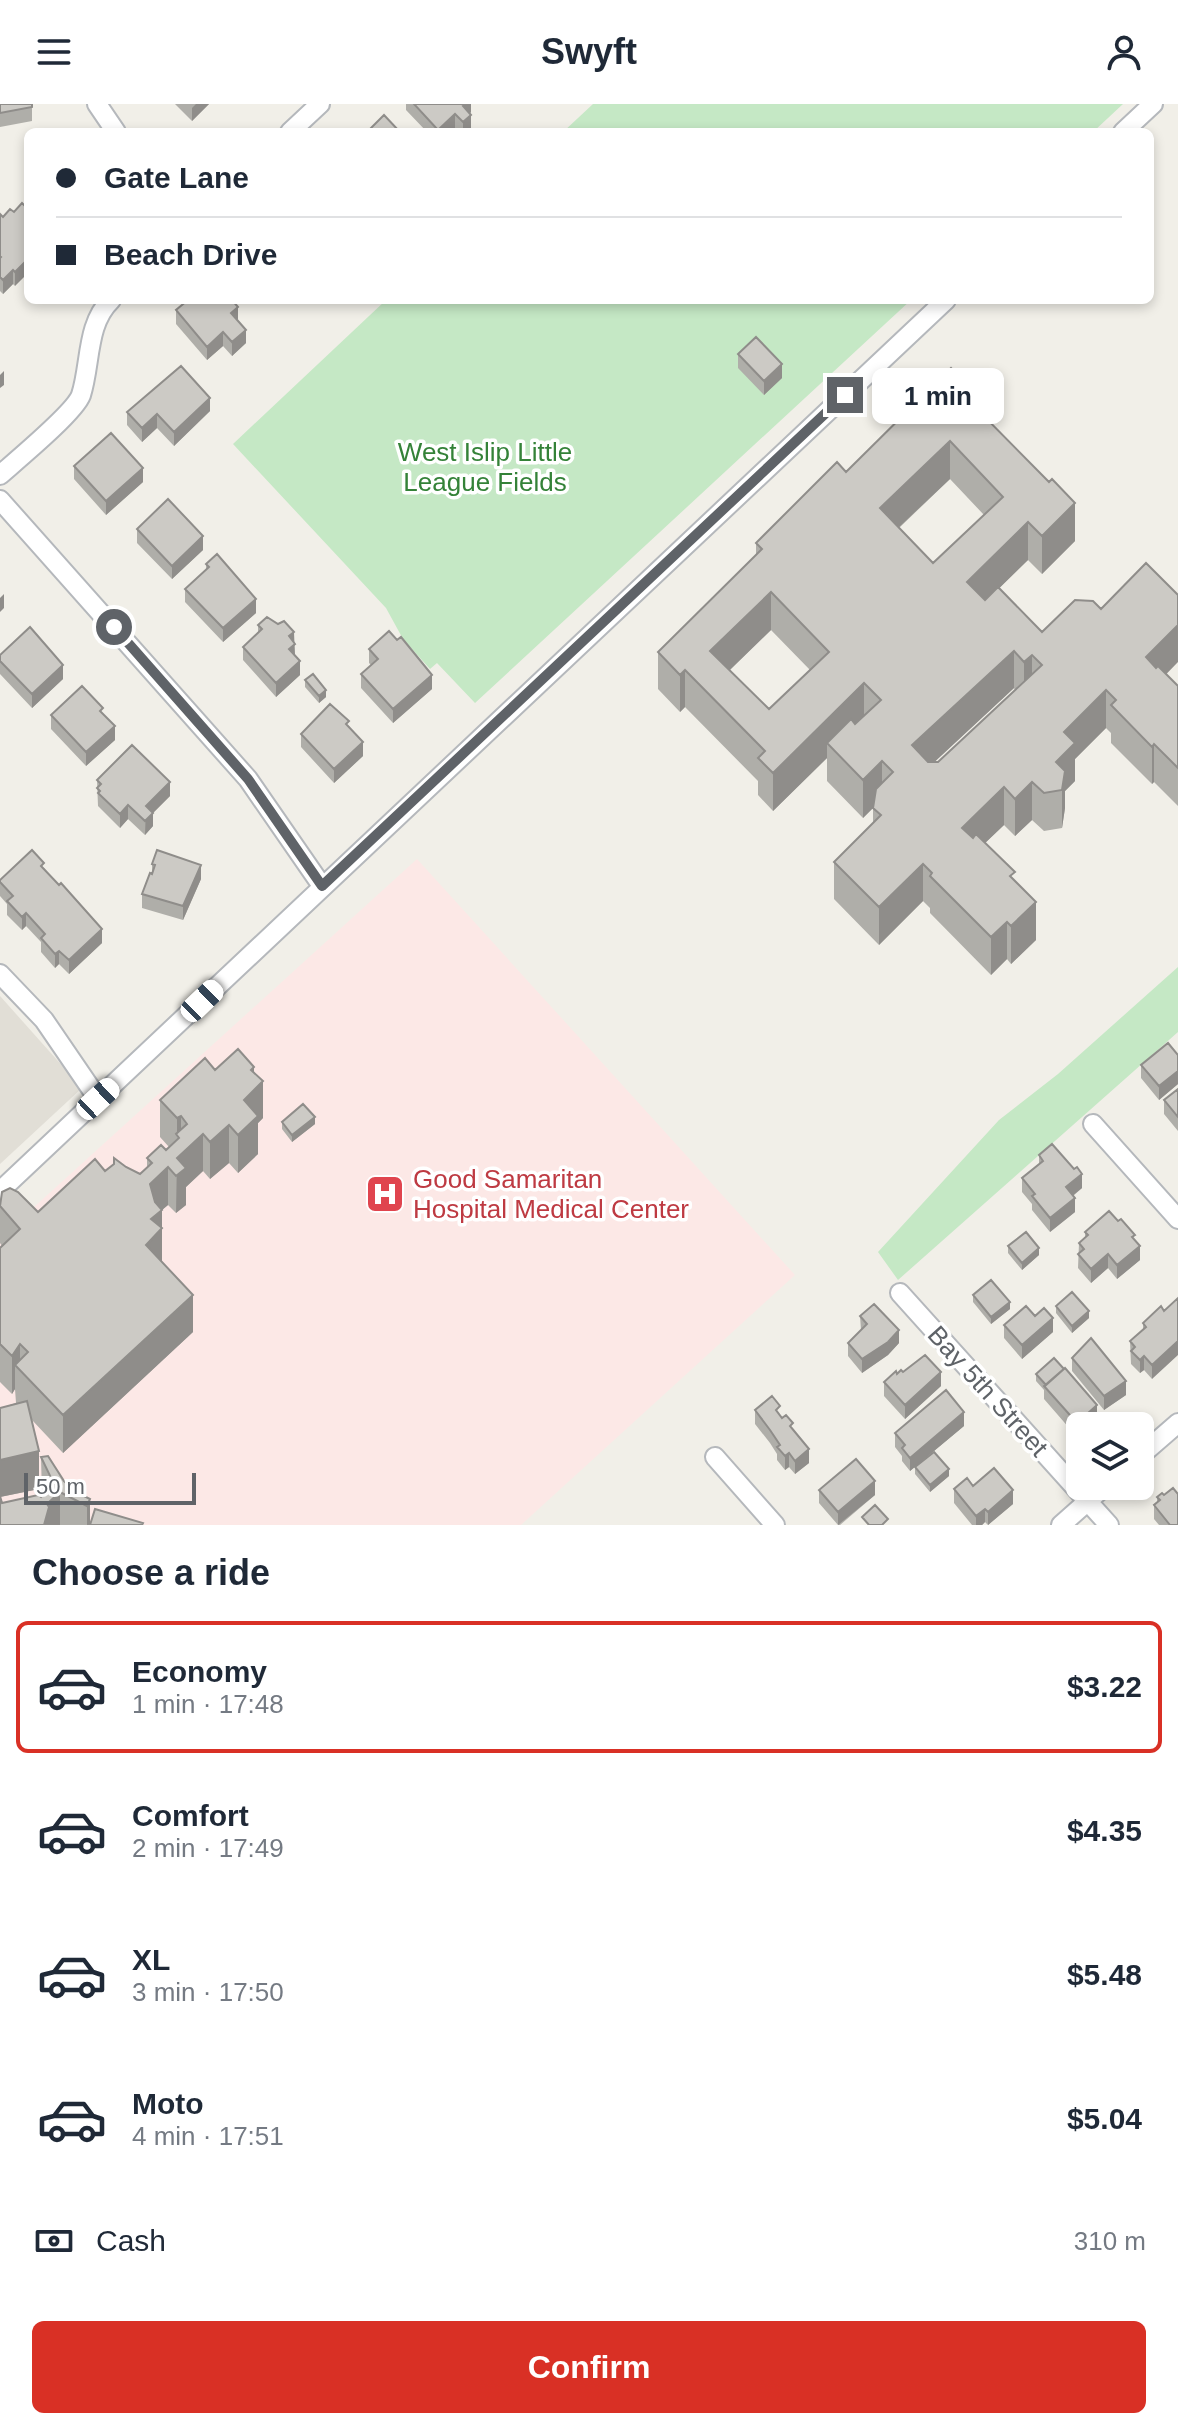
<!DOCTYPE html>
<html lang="en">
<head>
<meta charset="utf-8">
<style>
  body { margin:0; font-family:Helvetica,sans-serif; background:#f2f2f3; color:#1f2937; height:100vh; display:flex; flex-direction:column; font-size:30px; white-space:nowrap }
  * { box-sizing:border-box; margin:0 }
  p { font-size:26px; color:#747a83 }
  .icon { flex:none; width:44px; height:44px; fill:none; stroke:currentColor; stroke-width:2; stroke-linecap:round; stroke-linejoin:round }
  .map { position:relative; height:1421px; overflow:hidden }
  .panel { display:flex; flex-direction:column; background:#fff; flex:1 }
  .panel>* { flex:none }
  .top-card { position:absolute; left:24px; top:24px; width:1130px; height:176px; border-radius:12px; box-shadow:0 4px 12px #0003; display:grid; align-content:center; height:176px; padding:0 32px; background:#fff }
  .tools { position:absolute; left:1066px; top:1308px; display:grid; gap:16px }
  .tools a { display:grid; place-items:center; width:88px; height:88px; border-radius:12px; background:#fff; box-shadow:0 4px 12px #0003; font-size:40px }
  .scale { position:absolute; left:24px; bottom:20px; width:172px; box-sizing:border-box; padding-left:8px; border:4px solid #5f6368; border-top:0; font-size:22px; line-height:28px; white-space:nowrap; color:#5f6368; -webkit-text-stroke:6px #fff; paint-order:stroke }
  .end { position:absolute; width:36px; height:36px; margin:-18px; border:10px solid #5f6368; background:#fff; box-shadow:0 0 0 4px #fff }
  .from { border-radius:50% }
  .bubble { position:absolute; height:56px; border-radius:12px; background:#fff; box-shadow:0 4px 12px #0003; font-size:26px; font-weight:600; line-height:56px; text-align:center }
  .car { position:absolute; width:24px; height:48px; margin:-24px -12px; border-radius:10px; box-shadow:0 0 6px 2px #0007; background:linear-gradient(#fff 24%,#345 0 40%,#fff 0 76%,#345 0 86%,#fff 0) }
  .top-card b { display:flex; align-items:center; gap:28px; height:76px; font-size:30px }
  .top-card b+b { border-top:2px solid #e0e1e3 }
  .top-card i { width:20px; height:20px; background:#1f2937 }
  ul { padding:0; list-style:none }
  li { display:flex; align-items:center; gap:24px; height:132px; margin:0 16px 12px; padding:0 16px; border:4px solid transparent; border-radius:12px }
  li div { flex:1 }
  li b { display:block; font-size:30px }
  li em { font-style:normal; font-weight:600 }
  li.selected { border-color:#d93025 }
  li>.icon { width:72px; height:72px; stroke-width:1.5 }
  h2 { padding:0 32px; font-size:36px; line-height:96px }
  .pay { display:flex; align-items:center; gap:20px; height:88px; padding:0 32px; font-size:30px }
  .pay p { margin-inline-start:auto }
  .action { display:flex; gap:16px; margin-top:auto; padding:16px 32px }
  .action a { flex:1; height:92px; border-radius:12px; background:#d93025; color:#fff; font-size:32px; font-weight:600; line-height:92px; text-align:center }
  header { display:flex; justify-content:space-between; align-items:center; height:104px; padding:0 32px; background:#fff; font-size:36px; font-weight:600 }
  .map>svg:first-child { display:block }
  .education { fill:#e1ded6 }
  .medical { fill:#fce8e6 }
  .green { fill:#c5e8c5 }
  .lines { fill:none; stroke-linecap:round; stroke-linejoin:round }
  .street-casing { stroke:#b5b8bc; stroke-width:22 }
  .street { stroke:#fff; stroke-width:18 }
  .wall { fill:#afaea9; fill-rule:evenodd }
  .shaded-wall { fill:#8f8d8a }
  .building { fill:#cccac5; stroke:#8f8d8a; stroke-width:2; fill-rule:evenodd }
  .route { stroke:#5f6368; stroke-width:10 }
  .labels { text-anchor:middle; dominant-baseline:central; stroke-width:7; stroke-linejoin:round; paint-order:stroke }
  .park-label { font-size:26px; fill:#348238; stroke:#fff }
  .health-label { font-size:26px; fill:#be3a42; stroke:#fff; text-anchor:start }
  .street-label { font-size:26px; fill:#5f6368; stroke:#fff }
</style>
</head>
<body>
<header><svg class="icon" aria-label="menu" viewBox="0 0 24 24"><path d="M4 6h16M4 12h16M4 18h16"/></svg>Swyft<svg class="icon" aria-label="person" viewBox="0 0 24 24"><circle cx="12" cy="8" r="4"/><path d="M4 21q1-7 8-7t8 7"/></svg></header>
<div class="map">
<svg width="1178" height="1421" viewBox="0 0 1178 1421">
  <rect width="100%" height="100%" fill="#f1efe8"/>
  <path class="education" d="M0,892l82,92 -82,76z"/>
  <path class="medical" d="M417,755l378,416 -274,250h-521v-287z"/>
  <path class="green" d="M593,0h530l-30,28h-530z
    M386,196h525l-436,403 -38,-40 -7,6 -27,-30 -17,-31 -153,-164z
    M1178,863v65l-280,248 -20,-28 121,-132 59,-46z"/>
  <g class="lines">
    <defs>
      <path id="street" d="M97,0l19,28
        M290,28l30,-28
        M1123,28l30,-28
        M0,371c17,-15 75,-63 81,-80 10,-31 5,-71 30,-95
        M0,396l248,279 74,107
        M0,870l44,46 54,79
        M1093,1020l85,95
        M0,1087l946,-891
        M900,1189l209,232
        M1140,1352l38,-33
        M715,1353l60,68
        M1061,1421l44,-39"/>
    </defs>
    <use href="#street" class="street-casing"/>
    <use href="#street" class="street"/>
  </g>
  <path class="wall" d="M0,0l32,3v14l-32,6z
    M175,0h34l-17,17z
    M406,0h65v8l-1,2 1,15 -4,3h-8l-4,-4 -5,4h-23l-21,-22z
    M22,99l-7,83 -2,-2 -10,10 -3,-3v-77l3,3 11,-5z
    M176,206l62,11 8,22 -14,13 -9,-10 -16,14 -31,-36z
    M738,250l44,24 -18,17 -26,-27z
    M977,306l98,131 -33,33 -14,-14 -29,28 43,44 124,42 12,12v120l-24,-24 -2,2 -41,-41v-10l-5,-5 -31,31v22l-10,10v17l-3,20 -18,3 -12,-11 -17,16 -11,-11 -19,18 30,38 21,59 -25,24 -4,-5 -16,16 -61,-62v-5l-7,-7 -44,44 -45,-46v-37l39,-39v-15l-10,10 -36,-37v-23l-54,53 -15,-16v-14l-73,-74 -5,5 -22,-23v-37l98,-97v-12l90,-71zM950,375l34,36 -51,48 -34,-35zM771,526l39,40 -41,39 -39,-39zM1014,584l1,2 -77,72h-4z
    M210,307l-36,35 -17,-18 -15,14 -15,-17v-13z
    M74,362l69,16 -37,33 -32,-36z
    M137,425l66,21 -31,29 -35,-36z
    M206,460l50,49 -33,29 -38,-40v-13l21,-19z
    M258,521l36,17 1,14 5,19 -24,22 -33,-37v-13l15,-15z
    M369,545l63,40 -39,34 -32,-35v-14l10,-9 -2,-2z
    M0,551l63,24 -31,29 -32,-34z
    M305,576l21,17 -7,6 -14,-16z
    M103,610l12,26 -29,26 -35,-37v-14z
    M349,622l14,30 -29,27 -33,-36v-13z
    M97,676l73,16 -17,17v13l-8,9 -17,-16 -8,9 -22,-22z
    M152,760l49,15 -18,41 -41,-12v-14l10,-20z
    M44,764l58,75 -33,31 -10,-10 -4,4 -14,-16v-10l-15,-16 -4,4 -15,-15v-11l-7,-8v-16z
    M1178,951v29l-19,16 -18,-22v-13z
    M215,966l39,2 9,46 -5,5v31l-20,19 -9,-10 -19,16 -7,-8 -17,16v18l-10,8 -8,-8 -6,5v52l31,70 -130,121 -31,-33 7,69 -39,8 2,6 40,-7 -1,-39 23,24 12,11 14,7v25l53,1h-143v-117l16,-5 -1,-14 -3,5 -12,-12v-134l2,-2 -2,-3v-43l38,12 67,-41 21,-4 14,7 7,-6v-10l19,-8 3,-3 -9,-10v-37z
    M1178,985v42l-14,-17v-14z
    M282,1018l33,2 -23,18 -10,-13z
    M1039,1051l43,33 -9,8 2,16 -25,20 -18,-22v-6l-10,-12v-14l17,-14z
    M1085,1128l50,8 5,20 -23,19 -9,-11 -17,15 -13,-15 1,-25 6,-5z
    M1008,1142l31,9 -17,15 -14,-17z
    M973,1191l37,14 -19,15 -18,-22z
    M1056,1202l33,12 -17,15 -16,-20z
    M1161,1202l-9,73 -8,-9 -4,3 -9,-9 -1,-23 13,-11v-7z
    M860,1212l39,27 -11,12 -26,18 -14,-17v-13l13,-13z
    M1035,1212l18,16 -31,27 -18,-21v-13z
    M1072,1254l54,37 -22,15 -32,-39z
    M903,1268l38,14 -36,33 -21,-23v-14l13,-8z
    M1036,1270l61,44 -8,8h-9v8l-3,3 -33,-38v-9l-8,-9z
    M755,1306l25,6 13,13 16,34 -14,11 -6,-7 -4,3 -8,-10v-6l-7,-11 -15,-19z
    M964,1322l-54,45 -8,-10v-5l-7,-9v-14z
    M915,1363l34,9 -19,16 -15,-18z
    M973,1382l40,18 -25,21 -3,-3 -3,3h-10l-18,-22v-14z
    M819,1386l56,5 -35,30h-2l-19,-22z
    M1164,1391l14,30h-19l-5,-6v-14l3,-3v-5z"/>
  <path class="shaded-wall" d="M196,0h13l-17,17v-13z
    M466,0h5v8l-8,8v-14z
    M455,10v14l-5,4h-12v-2z
    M471,11v14l-4,3h-4v-10z
    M28,155v14l-13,13v-14z
    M13,166v14l-10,10v-14z
    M238,203v13l-7,-7z
    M246,226v13l-14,13v-14z
    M223,228v14l-16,14v-13z
    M782,260v14l-18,17v-14z
    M4,267v14l-4,3v-13z
    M977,291v38l-7,-31z
    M210,294v13l-36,35v-14z
    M157,310v14l-15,14v-14z
    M950,337v38l-70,66v-37z
    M143,364v14l-37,33v-14z
    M1075,399v38l-33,33v-38z
    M1028,418v38l-61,60v-38z
    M203,432v14l-31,29v-13z
    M771,488v38l-61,59v-38z
    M4,490v14l-4,4v-14z
    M256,495v14l-33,29v-14z
    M1178,521v37l-32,33v-38z
    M294,528l1,25 -6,6v-27z
    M1014,547v37l-102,95v-38z
    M1032,551v37l-8,8v-38z
    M300,557v14l-24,22v-14z
    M63,561v14l-31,29v-14z
    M685,566v37l-5,5v-37z
    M432,571v14l-39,34v-14z
    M864,579v38l-37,22v15l-54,53v-38z
    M326,586v7l-7,6v-7z
    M1106,586v38l-31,31v22l-10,10v17l-3,20v-38l-6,-28 8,-30z
    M115,622v14l-29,26v-14z
    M363,638v14l-29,27v-14z
    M1154,640v38l-2,2v-37z
    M882,657v38l-19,19v-38z
    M170,678v14l-17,17v13l-8,9 1,-29z
    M1032,678v38l-17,16v-37z
    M1004,683v38l-42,40v-37z
    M128,701v14l-8,9v-14z
    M923,760v37l-44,44v-38z
    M201,761v14l-18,41v-14z
    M1036,798v38l-25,24v-38z
    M26,809v13l-4,4v-13z
    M1007,818v37l-16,16v-38z
    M102,825v14l-33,31v-14z
    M59,847v13l-4,4v-14z
    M254,963v22l9,-8v37l-5,5v31l-20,19v-38l6,-35 7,-30z
    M1178,967v13l-19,16v-14z
    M181,1012v37l-2,-15 -2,-3v-17z
    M315,1013v7l-23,18v-7z
    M229,1021v38l-19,16v-37z
    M203,1030v37l-17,16v18l-10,8 1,-55z
    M168,1063v38l-6,5v56l-16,-21 4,-61z
    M1082,1070v14l-16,13v-14z
    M1075,1094v14l-25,20v-14z
    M1140,1142v14l-23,19v-14z
    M1039,1144v7l-17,15v-7z
    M1108,1150v14l-17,15v-14z
    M193,1191v37l-130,121v-38z
    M1010,1198v7l-19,15v-7z
    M1089,1207v7l-17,15v-7z
    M1053,1214v14l-31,27v-14z
    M899,1226v13l-11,12 -26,18v-14z
    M1178,1237v14l-26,24v-14z
    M20,1240v26l-5,-5v24l-3,5v-38z
    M1144,1252v14l-4,3v-13z
    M941,1268v14l-36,33v-14z
    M1126,1277v14l-22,15v-14z
    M1097,1301v13l-8,8h-9v8l-3,3v-14z
    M964,1308v14l-54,45v-13z
    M809,1345v14l-14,11v-13z
    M39,1347v38l-39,8v-37z
    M789,1349v14l-4,3v-14z
    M949,1365v7l-19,16v-7z
    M875,1377v14l-37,30v-13z
    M1013,1386v14l-25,21v-13z
    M60,1388v33h-16l3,-21z
    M90,1395v26h-3v-19z
    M985,1405v13l-3,3h-6v-9z"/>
  <path class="building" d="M0,0h32v3l-32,6z
    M414,0h52l-3,2 8,9 -8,7 -8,-8 -17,16z
    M384,11l16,17h-33z
    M22,99l6,6v50l-13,13 -2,-2 -10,10 -3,-3v-19l1,-1 -1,-1v-42l3,3 7,-8 4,3z
    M188,196h44l6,7 -7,6 15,17 -14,12 -9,-10 -16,15 -31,-37z
    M756,233l26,27 -18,17 -26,-27z
    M181,262l29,32 -36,34 -17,-18 -15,14 -15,-16z
    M951,264l26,27 -7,7 79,80 3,-3 23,24 -33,33 -14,-14 -61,60 18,18 13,-13 44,45 33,-32 18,1 8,8 45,-46 32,32v30l-32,32 10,11 2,-2 20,20v82l-24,-24 -2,3 -41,-42 5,-5 -10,-10 -42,42 11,11 -19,19 9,9 -3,19 -18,3 -12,-11 -17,17 -11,-12 -42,41 11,10 3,-4 39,38 -5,4 26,26 -25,24 -4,-4 -16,15 -61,-61 2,-3 -9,-9 -44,43 -45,-45 47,-47 -8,-7 3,-19 17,-17 -11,-11 -19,19 -36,-37 24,-24 4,5 26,-24 -17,-17 -91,90 -15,-15 7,-7 -80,-81 -5,5 -22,-23 104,-103 -6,-6 81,-81 9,10zM950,337l53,56 -70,66 -53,-55zM771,488l58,60 -60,57 -59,-58zM1014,547l10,11 8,-7 10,10 -104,97h-10l-16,-17z
    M111,329l32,35 -37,33 -32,-35z
    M168,395l35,37 -31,30 -35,-37z
    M217,450l39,45 -33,29 -38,-39 24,-22 -3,-3z
    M267,513l11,7 6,-3 10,11 -5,4 6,8 -6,5 11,12 -24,22 -33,-36 19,-18 -4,-4z
    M30,523l33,38 -31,29 -32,-33v-6z
    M389,527l8,9 4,-3 31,38 -39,34 -32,-35 17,-15 -9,-10z
    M313,570l13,16 -7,6 -14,-16z
    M82,582l21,22 -3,3 15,15 -29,26 -35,-37z
    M330,600l19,17 -3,3 17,18 -29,27 -33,-35z
    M132,641l38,37 -24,24 7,7 -8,8 -17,-16 -8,9 -22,-21 2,-2 -3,-3 4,-4 -4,-4z
    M32,746l12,13 -3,3 18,19 2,-2 41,46 -33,31 -10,-9 -4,3 -14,-16 4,-4 -19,-21 -4,4 -15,-16 6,-5 -13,-14v-2z
    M157,746l44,15 -18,41 -41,-12 8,-21 2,1 3,-9 -3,-1z
    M1168,939l10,12v16l-19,15 -18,-21z
    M238,945l16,18 -3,3 12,11 -19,19 14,16 -20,19 -9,-10 -19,17 -7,-8 -26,24 9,10 -10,8 -8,-9 -18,17 5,18 7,8 -11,9 11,9 -16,17 47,50 -130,120 -48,-50 13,-13 -8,-8 -8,12 -12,-12v-96l20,-19 -20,-23 2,-14 8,-4 8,4 20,20 57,-53 10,12 9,-7v-6l12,9 14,7 12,-11 -5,-5 14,-13 5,5 13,-12 -3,-4 11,-10 -6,-8 -4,2 -17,-18 45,-42 10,12z
    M1178,985v28l-14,-17z
    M303,1000l12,13 -23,18 -10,-13z
    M1052,1040l22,25 3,-2 5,7 -16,13 9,11 -25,20 -18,-22 3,-2 -13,-16 21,-17 -4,-6z
    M1109,1107l9,10 3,-2 14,16 -3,2 8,9 -23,19 -9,-11 -17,15 -13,-15 6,-5 -5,-6 9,-8 -3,-3z
    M1026,1128l13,16 -17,15 -14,-17z
    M991,1176l19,22 -19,15 -18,-22z
    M1072,1188l17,19 -17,15 -16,-20z
    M1178,1194v43l-26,24 -8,-9 -4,4 -9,-9 4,-4 -5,-6 16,-14 -3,-4 18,-17 3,5z
    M874,1200l25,26 -11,12 -26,17 -14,-16 19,-19 -7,-8z
    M1026,1202l9,10 9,-8 9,10 -31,27 -18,-20z
    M1091,1234l35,43 -22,15 -32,-38z
    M925,1251l16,17 -36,33 -21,-23 12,-11 1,3 4,-4 2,2z
    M1054,1254l10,11 -18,16 -10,-11z
    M1065,1264l32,37 -20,18 -33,-37z
    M946,1286l18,22 -54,46 -8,-10 3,-3 -10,-12z
    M772,1292l8,10 -4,4 6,8 4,-3 7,8 -3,3 19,23 -14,12 -6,-8 -4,3 -8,-9 3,-2 -10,-15 -15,-20z
    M27,1297l12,50 -39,9v-52z
    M934,1348l15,17 -19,16 -15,-18z
    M48,1352l16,25 12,11 14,7 -3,7 -27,-14 -13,12 2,3 -5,18h-44v-29l2,7 36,-8 3,2 13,-13 -13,-27z
    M856,1355l19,22 -37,31 -19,-22z
    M994,1364l19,22 -25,22 -3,-3 -9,7 -22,-27 13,-11 6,8z
    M1173,1384l5,6v31h-8l-16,-20 6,-5 -3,-3 5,-4 2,2z
    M875,1401l13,14 -6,6h-13l-7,-8z
    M95,1405l48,14 -1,2h-52z"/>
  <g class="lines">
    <path class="route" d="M114,523l134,152 74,107 523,-491"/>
  </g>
  <defs>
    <symbol id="hospital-square" viewBox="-11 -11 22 22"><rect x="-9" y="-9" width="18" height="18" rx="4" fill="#e0444e" stroke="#fff"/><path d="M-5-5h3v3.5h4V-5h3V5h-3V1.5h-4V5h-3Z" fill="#fff"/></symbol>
  </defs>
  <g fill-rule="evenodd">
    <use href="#hospital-square" x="363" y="1068" width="44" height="44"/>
  </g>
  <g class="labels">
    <g class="park-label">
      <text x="485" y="348">West Islip Little<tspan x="485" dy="30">League Fields</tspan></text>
    </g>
    <g class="health-label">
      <text x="413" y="1075">Good Samaritan<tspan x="413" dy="30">Hospital Medical Center</tspan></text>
    </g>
    <g class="street-label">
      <text transform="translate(988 1287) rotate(48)">Bay 5th Street</text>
    </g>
  </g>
</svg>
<div class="tools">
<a><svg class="icon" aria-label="layers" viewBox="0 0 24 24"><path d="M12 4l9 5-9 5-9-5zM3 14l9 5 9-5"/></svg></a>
</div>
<div class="scale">50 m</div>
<i class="end from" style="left:114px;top:523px"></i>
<i class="end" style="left:845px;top:291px"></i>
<div class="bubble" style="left:872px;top:264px;width:132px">1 min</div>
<i class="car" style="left:202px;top:897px;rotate:46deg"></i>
<i class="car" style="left:98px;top:995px;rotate:47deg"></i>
<div class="top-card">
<b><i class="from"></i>Gate Lane</b>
<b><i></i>Beach Drive</b>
</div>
</div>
<section class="panel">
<h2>Choose a ride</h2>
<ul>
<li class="selected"><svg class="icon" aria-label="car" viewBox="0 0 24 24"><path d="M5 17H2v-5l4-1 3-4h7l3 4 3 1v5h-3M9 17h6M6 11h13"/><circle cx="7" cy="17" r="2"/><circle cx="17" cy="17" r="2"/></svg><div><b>Economy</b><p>1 min · 17:48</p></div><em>$3.22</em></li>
<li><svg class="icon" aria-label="car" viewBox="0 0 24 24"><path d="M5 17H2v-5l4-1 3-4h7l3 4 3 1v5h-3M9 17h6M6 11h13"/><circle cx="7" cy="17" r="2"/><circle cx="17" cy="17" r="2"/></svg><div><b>Comfort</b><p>2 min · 17:49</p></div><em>$4.35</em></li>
<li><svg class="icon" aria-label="car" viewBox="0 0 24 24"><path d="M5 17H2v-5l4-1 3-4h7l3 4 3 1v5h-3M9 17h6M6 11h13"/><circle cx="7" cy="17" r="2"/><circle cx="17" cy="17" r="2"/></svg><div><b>XL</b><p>3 min · 17:50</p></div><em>$5.48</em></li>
<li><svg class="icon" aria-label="car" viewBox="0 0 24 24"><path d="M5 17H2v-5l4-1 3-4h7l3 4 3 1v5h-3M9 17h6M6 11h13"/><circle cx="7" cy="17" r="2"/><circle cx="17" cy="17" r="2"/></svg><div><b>Moto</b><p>4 min · 17:51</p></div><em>$5.04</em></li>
</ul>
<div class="pay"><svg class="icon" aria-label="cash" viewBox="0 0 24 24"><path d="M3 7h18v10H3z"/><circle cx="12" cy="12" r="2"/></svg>Cash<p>310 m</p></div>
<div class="action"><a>Confirm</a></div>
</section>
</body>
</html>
